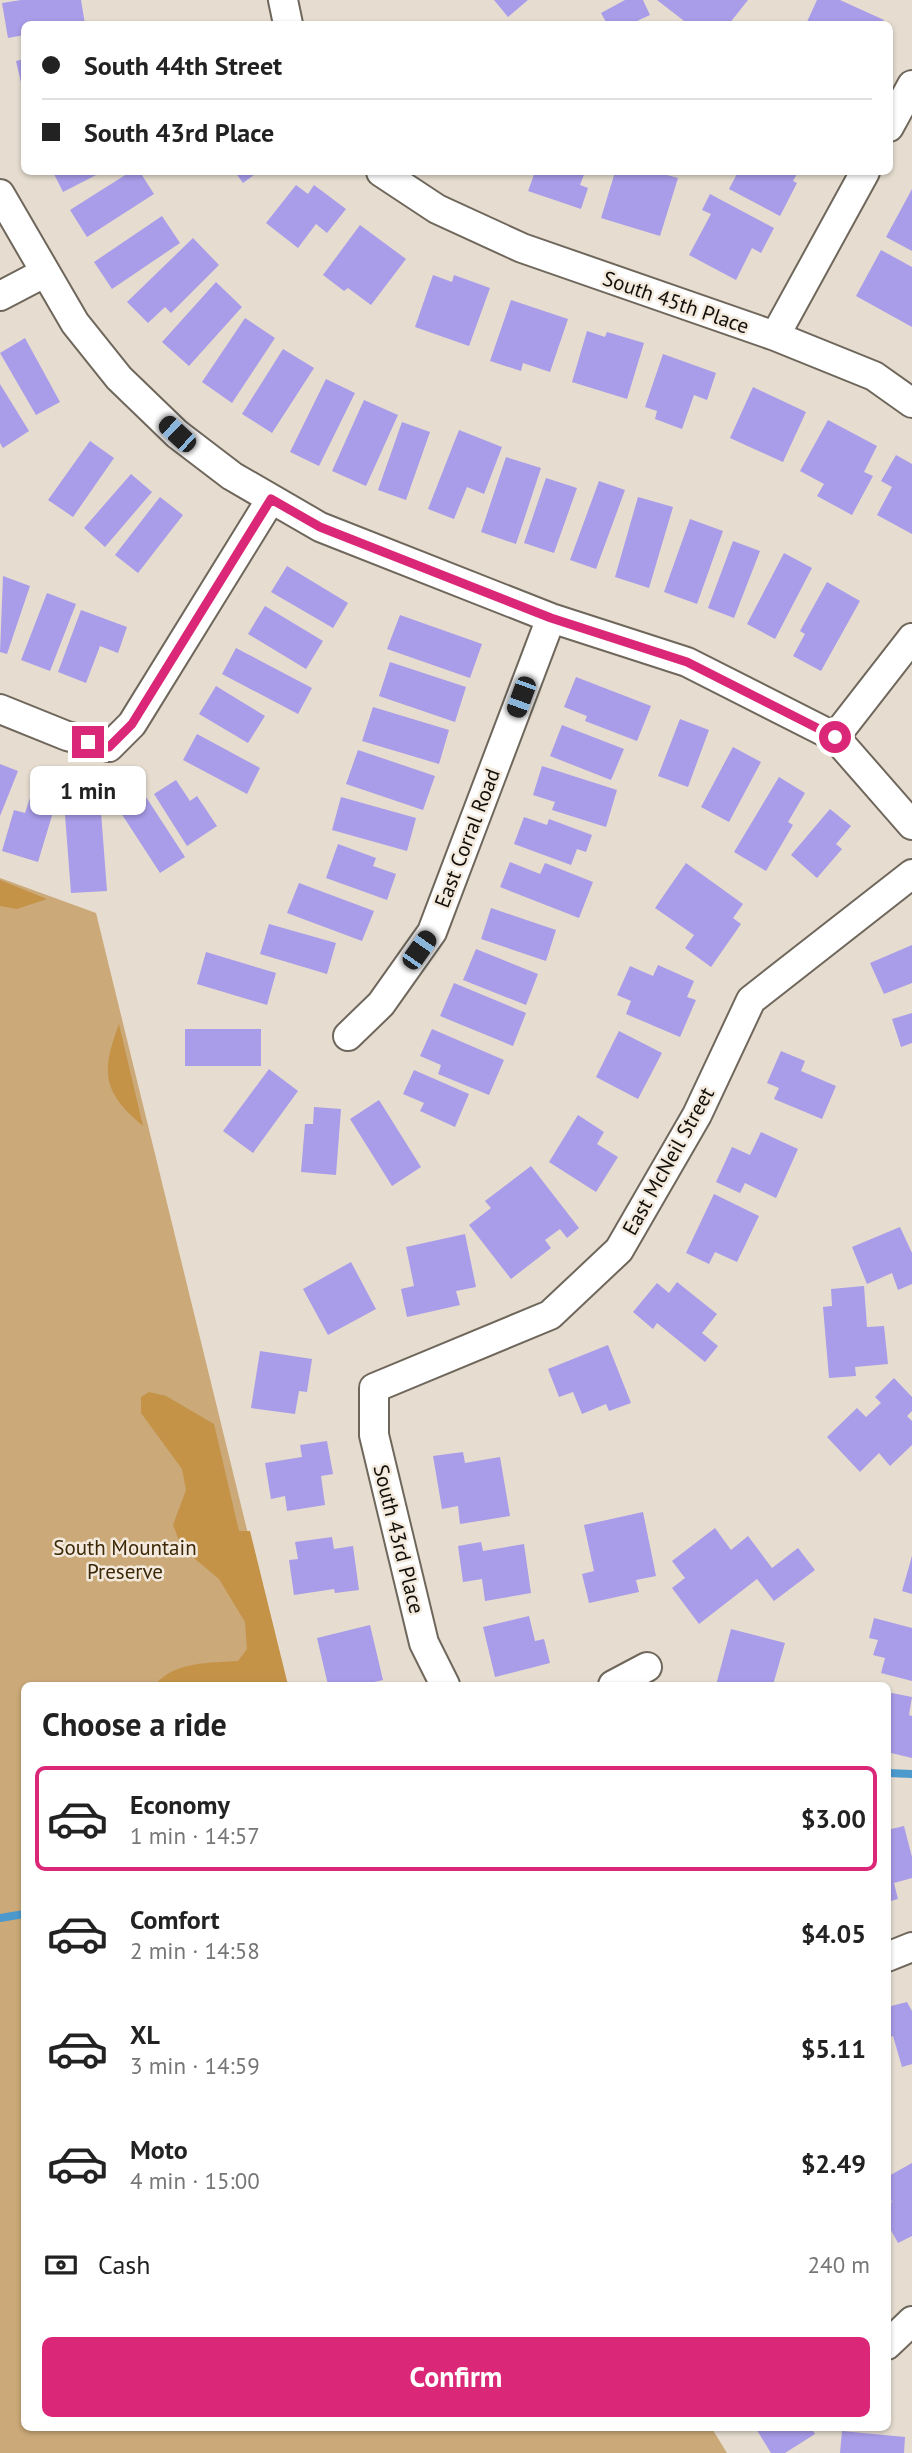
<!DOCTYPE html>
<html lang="en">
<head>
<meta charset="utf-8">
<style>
  body { margin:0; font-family:"PT Sans",sans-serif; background:#f2f2f2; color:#222; height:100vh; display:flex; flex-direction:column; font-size:26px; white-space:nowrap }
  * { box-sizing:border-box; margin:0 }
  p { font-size:23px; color:#767676 }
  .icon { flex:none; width:38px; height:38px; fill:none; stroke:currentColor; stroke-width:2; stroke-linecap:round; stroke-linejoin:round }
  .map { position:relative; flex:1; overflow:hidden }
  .side { position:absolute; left:21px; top:1682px; width:870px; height:749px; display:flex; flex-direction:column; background:#fff; border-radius:10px; box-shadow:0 2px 5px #0004 }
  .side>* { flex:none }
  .banner { position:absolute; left:21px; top:21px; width:872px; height:154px; border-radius:10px; box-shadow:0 2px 5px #0004; display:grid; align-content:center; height:154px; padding:0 21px; background:#fff }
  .end { position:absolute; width:32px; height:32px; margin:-16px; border:9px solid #db2777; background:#fff; box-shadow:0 0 0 4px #fff }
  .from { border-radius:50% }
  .bubble { position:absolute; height:49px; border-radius:10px; background:#fff; box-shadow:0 2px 5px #0004; font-size:23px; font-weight:700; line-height:49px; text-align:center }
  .car { position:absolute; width:21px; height:42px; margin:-21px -10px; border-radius:9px; box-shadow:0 0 5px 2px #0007; background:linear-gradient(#222 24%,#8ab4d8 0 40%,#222 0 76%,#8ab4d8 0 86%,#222 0) }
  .banner b { display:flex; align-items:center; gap:24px; height:66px; font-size:26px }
  .banner b+b { border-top:2px solid #e0e0e0 }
  .banner i { width:18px; height:18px; background:#222 }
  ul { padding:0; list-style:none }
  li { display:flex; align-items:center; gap:21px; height:105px; margin:0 14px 10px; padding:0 7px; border:4px solid transparent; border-radius:10px }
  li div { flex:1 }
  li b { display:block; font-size:26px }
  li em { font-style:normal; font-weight:700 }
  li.current { border-color:#db2777 }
  li>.icon { width:63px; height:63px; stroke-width:1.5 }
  h2 { padding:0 21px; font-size:32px; line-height:84px }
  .pay { display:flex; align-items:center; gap:18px; height:77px; padding:0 21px; font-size:26px }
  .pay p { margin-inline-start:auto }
  .cta { display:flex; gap:14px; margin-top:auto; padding:14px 21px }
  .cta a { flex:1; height:80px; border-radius:10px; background:#db2777; color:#fff; font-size:28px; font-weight:700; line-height:80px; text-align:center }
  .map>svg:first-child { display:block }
  .green { fill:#cba978 }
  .forest { fill:#c49348 }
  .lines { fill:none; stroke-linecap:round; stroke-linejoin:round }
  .stream { stroke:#4b99cd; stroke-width:8 }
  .building { fill:#a99ce8 }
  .street-casing { stroke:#6f675b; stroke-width:32 }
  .street { stroke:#fff; stroke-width:28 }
  .route { stroke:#db2777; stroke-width:9 }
  .labels { text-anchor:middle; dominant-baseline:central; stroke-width:5; stroke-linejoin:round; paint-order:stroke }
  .street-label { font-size:21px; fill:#120f0a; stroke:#f3eadd }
  .park-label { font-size:21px; fill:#3c2806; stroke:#f3eadd }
</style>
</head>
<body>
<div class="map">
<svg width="912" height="2453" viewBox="0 0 912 2453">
  <rect width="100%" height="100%" fill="#e6ddd0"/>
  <path class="green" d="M0,878l96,35 189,772h-261v742h687l16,26h-727z"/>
  <path class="forest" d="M0,880l47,19 -30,10 -17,-3z
    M119,1024l24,102c-41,-34 -42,-54 -24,-102z
    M149,1392l17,4 48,28 25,107h11l38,154h-133c19,-24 56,-22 83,-24l9,-12 -2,-27 -26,-43 -37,-31 -9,-23 13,-35 -4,-21 -41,-56v-16z"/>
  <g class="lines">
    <path class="stream" d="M887,1773l25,1
      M0,1918l24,-4"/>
  </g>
  <path class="building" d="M21,0h60l4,24h-61v11l-16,3 -6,-35z
    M494,0h34l-20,17z
    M625,0h18l7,15 -13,6 2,3h-32l-6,-11z
    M657,0h91l-19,24h-41z
    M817,0h23l44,20 -2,4h-76z
    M24,59v32h-1l-7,-30z
    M53,172h49l-39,20z
    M130,172h10l14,22 -67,43 -17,-27z
    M235,172h23l-15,11z
    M535,172h50l-5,13 8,3 -7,21 -53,-18z
    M615,172h41l22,6 -18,58 -59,-18z
    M738,172h60l-5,9 4,2 -17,33 -51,-27z
    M296,185l12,9 6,-9 32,24 -19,24 -11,-9 -18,24 -32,-25z
    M912,189v62l-26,-14z
    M710,194l64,34 -13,25 -9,-5 -16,32 -47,-25 22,-41 -9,-4z
    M162,216l18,27 -68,46 -18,-27z
    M360,225l46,34 -35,46 -23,-17 -4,3 -21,-16z
    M193,238l26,27 -48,48 -6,-6 -17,16 -21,-21z
    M881,250l31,17v60l-56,-31z
    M433,275l19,7 2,-7 36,13 -21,58 -54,-19z
    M216,282l26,25 -53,59 -27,-24z
    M511,300l57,19 -18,53 -27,-9 -2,8 -31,-10z
    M245,318l30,20 -43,65 -30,-21z
    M587,331l18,6 2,-5 37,11 -17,56 -55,-17z
    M25,338l35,64 -24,13 -36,-62z
    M283,349l31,19 -42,65 -30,-19z
    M663,354l53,19 -9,27 -13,-5 -12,34 -27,-10 2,-8 -12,-4z
    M326,379l29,14 -36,73 -29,-14z
    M0,384l29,47 -26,17 -3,-5z
    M753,387l53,25 -23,50 -53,-24z
    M364,400l34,15 -32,71 -34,-15z
    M828,420l49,26 -13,26 9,4 -21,39 -35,-19 7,-12 -24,-13z
    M402,422l28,10 -24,68 -28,-10z
    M459,430l43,17 -18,47 -17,-7 -13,32 -26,-10z
    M90,441l24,17 -41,59 -25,-17z
    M896,455l16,9v70l-35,-19 15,-28 -11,-6z
    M506,457l35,11 -25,76 -35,-12z
    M131,474l21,18 -47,55 -21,-19z
    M546,478l31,10 -23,65 -30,-10z
    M599,481l26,9 -29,79 -26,-9z
    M160,497l23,18 -45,58 -23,-18z
    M638,497l35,10 -24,81 -34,-11z
    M690,519l33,12 -26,73 -33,-12z
    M733,541l27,10 -26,67 -26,-10z
    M784,553l28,15 -37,71 -28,-15z
    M287,566l61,37 -15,25 -62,-36z
    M3,576l27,10 -23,68 -7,-2z
    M827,582l33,19 -39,70 -28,-15 12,-22 -5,-3z
    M47,593l29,11 -26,67 -29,-11z
    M265,606l58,35 -17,28 -58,-35z
    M81,610l46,17 -9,26 -18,-7 -14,37 -28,-11z
    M400,615l82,29 -12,34 -83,-29z
    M236,648l76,40 -14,26 -76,-40z
    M390,662l76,25 -11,35 -76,-26z
    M576,677l75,29 -14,35 -52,-20 2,-5 -23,-9z
    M216,686l49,30 -17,27 -49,-29z
    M373,707l76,23 -10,34 -77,-23z
    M680,719l29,11 -21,57 -30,-11z
    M562,725l62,24 -13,31 -61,-24z
    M197,734l63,34 -13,26 -64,-34z
    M733,747l28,15 -32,60 -28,-15z
    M358,750l77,26 -12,34 -77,-26z
    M0,764l18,7 -18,45z
    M542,766l75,24 -11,37 -54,-17 3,-8 -22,-7z
    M779,777l26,16 -17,29 5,3 -27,46 -32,-19z
    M176,780l14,21 7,-5 20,30 -30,20 -33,-52z
    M32,792l25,7 -19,63 -36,-11 12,-41 11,3z
    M146,797l39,60 -25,16 -39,-60z
    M341,797l75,21 -9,33 -75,-21z
    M100,799l7,92 -36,2 -7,-91z
    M830,809l21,17 -15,18 6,5 -25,29 -26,-23z
    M524,817l23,8 2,-6 43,16 -6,17 -9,-3 -6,16 -57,-21z
    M338,844l38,14 -3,8 23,8 -9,26 -61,-22z
    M510,862l30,12 5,-11 48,19 -14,36 -79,-31z
    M686,863l57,41 -10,14 8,6 -30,43 -26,-19 9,-13 -39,-27z
    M299,883l75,28 -12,30 -75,-28z
    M491,908l65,22 -10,31 -65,-22z
    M269,924l67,19 -9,31 -67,-20z
    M912,945v38l-28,11 -14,-31z
    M476,949l62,25 -12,31 -63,-25z
    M206,952l70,21 -9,32 -70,-21z
    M658,965l36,16 -7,16 9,3 -16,37 -54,-23 5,-13 -14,-6 13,-29 23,10z
    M454,983l72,30 -13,33 -73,-30z
    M912,1013v30l-11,4 -9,-28z
    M185,1029h76v37h-76z
    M432,1029l72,31 -15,35 -51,-21 3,-9 -21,-9z
    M619,1031l43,22 -24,46 -42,-22z
    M781,1051l24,10 -4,10 35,15 -14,33 -48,-20 5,-11 -12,-5z
    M269,1069l29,22 -45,62 -30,-22z
    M414,1070l55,24 -14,33 -35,-16 4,-8 -21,-9z
    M379,1100l42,67 -29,19 -42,-67z
    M314,1107l27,2 -5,66 -35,-3 4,-48h8z
    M578,1115l26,17 -7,12 21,13 -22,35 -47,-30z
    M761,1132l37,17 -22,49 -31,-15 -5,10 -24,-11 16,-35 18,8z
    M531,1166l48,62 -12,10 -7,-9 -15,11 6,8 -40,31 -42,-54 22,-17 -6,-7z
    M714,1194l45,22 -22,46 -22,-10 -6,12 -23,-11z
    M900,1227l12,26v31l-14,6 -6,-17 -25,11 -15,-37z
    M465,1234l11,53 -20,4 4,14 -53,12 -6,-28 13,-3 -8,-39z
    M351,1262l25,47 -48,26 -25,-46z
    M677,1282l40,32 -15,19 16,13 -13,16 -48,-39 -4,6 -20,-17 24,-29 12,10z
    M864,1286l3,41 17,-1 4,38 -33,3 1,9 -27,2 -6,-71 9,-1 -1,-17z
    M608,1345l23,58 -22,8 -3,-7 -24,10 -9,-22 -14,5 -11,-28z
    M260,1351l52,8 -5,33 -8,-1 -4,23 -44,-6z
    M894,1378l18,19v14l-5,5 5,5v24l-22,21 -11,-13 -19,19 -33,-35 30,-29 9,9 15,-14 -6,-6z
    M327,1441l6,33 -12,2 4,29 -38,6 -2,-15 -14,3 -6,-36 37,-6 -2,-12z
    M463,1452l2,11 35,-6 10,59 -50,8 -2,-18 -16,3 -9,-53z
    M643,1512l13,64 -20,4 3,12 -50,11 -7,-29 12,-3 -10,-46z
    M715,1528l16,22 17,-14 24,32 26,-20 17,22 -41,31 -17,-22 -58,45 -27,-36 13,-10 -13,-17z
    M332,1537l2,12 19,-3 6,44 -24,3 -1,-4 -40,6 -5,-35 9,-1 -3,-17z
    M481,1542l2,9 41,-7 7,49 -46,8 -3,-22 -19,3 -5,-36z
    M912,1556v38l-10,-3z
    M529,1616l6,25 9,-2 6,24 -55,14 -12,-50z
    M874,1618l38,10v53l-31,-8 4,-15 -12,-3 5,-15 -9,-2z
    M370,1625l13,55 -22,5h-33l-11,-47z
    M731,1629l54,14 -12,42h-57z
    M887,1692l25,5 -3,18 3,1v42l-25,-6z
    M904,1826l8,31v21l-18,5 4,16 -11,3v-72z
    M907,2002l5,9v53l-10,3 -9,-31 -6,2v-31z
    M912,2163v73l-14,7 -11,-20v-18l5,-3 -5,-9v-16z
    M755,2427h56l4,7 -30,19h-14z
    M842,2431l63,6 -1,16h-64z"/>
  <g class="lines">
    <defs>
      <path id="street" d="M283,0l5,24
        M889,127l23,-42
        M381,172l56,37 85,39 253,88 99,40 38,27
        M0,194l75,129 44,55 58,56 55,42 88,51 231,91 136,44 148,75 77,88
        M0,296l44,-23
        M775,336l90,-164
        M0,709l67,27 42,11 23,-23 139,-225
        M835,737l77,-99
        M348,1036l33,-32 51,-72 119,-314
        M445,1685l-21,-42 -50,-208v-47l176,-73 69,-65 78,-135 54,-115 161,-126
        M613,1685l34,-18
        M887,1957l25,-10
        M887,2345l25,-24"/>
    </defs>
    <use href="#street" class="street-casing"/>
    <use href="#street" class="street"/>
  </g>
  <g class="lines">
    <path class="route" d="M88,742l21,5 23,-23 139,-225 49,28 231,91 136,44 148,75"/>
  </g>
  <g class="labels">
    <g class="street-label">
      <text transform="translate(676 302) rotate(19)">South 45th Place</text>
      <text transform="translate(467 838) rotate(-69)">East Corral Road</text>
      <text transform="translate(668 1161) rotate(-61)">East McNeil Street</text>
      <text transform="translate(399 1539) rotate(76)">South 43rd Place</text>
    </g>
    <g class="park-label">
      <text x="125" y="1547">South Mountain<tspan x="125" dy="24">Preserve</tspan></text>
    </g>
  </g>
</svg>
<i class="end from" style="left:835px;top:737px"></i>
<i class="end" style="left:88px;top:742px"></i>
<div class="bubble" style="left:30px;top:766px;width:116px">1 min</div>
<i class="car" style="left:177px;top:434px;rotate:313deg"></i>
<i class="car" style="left:521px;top:697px;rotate:200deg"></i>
<i class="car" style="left:419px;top:950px;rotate:35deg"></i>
<div class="banner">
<b><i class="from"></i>South 44th Street</b>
<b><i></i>South 43rd Place</b>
</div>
<section class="side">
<h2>Choose a ride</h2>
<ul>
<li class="current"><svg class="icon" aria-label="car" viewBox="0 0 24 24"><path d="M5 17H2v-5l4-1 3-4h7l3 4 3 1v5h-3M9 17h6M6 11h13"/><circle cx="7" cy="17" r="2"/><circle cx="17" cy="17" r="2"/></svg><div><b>Economy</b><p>1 min · 14:57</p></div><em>$3.00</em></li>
<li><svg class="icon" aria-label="car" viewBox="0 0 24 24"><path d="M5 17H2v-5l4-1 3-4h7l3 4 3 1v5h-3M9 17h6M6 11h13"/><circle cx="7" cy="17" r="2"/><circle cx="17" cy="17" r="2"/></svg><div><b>Comfort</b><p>2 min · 14:58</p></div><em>$4.05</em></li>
<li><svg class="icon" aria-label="car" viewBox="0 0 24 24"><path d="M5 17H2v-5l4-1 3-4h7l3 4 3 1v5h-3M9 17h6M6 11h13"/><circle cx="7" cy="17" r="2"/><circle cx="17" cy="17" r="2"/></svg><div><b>XL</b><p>3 min · 14:59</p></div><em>$5.11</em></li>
<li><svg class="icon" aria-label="car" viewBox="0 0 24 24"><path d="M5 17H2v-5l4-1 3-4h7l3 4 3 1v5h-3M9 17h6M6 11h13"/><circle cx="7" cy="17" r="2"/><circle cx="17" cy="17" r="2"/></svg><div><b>Moto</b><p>4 min · 15:00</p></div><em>$2.49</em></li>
</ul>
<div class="pay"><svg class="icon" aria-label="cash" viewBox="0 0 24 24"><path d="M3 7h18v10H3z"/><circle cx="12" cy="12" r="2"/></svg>Cash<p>240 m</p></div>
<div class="cta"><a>Confirm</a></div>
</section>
</div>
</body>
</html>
